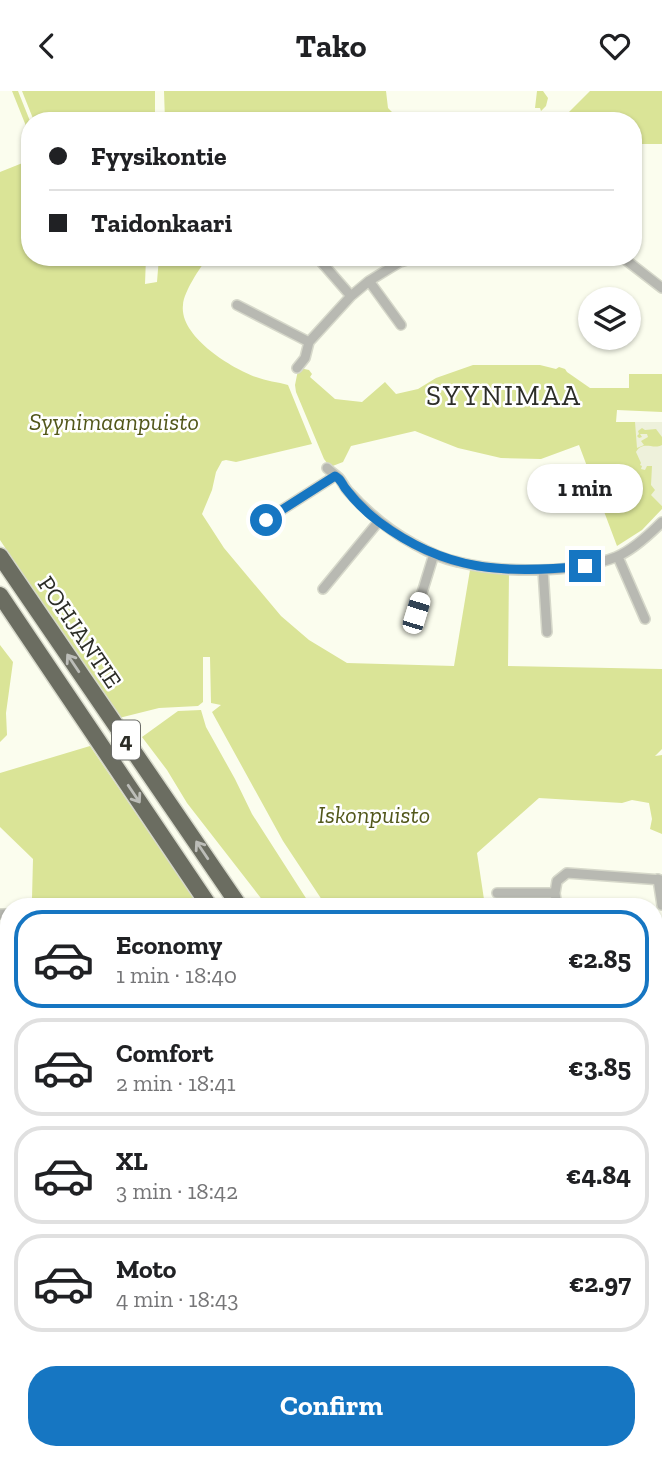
<!DOCTYPE html>
<html lang="en">
<head>
<meta charset="utf-8">
<style>
  body { margin:0; font-family:"Zilla Slab",serif; background:#f2f2f2; color:#202124; height:100vh; display:flex; flex-direction:column; font-size:26px; white-space:nowrap }
  * { box-sizing:border-box; margin:0 }
  p { font-size:23px; color:#757577 }
  .icon { flex:none; width:38px; height:38px; fill:none; stroke:currentColor; stroke-width:2; stroke-linecap:round; stroke-linejoin:round }
  .map { position:relative; flex:1; overflow:hidden }
  .panel { position:absolute; left:0px; top:807px; width:663px; height:562px; display:flex; flex-direction:column; background:#fff; border-radius:28px 28px 0 0; box-shadow:0 2px 5px #0004 }
  .panel>* { flex:none }
  .top-card { position:absolute; left:21px; top:21px; width:621px; height:154px; border-radius:28px; box-shadow:0 2px 5px #0004; display:grid; align-content:center; height:154px; padding:0 28px; background:#fff }
  .fabs { position:absolute; left:578px; top:196px; display:grid; gap:14px }
  .fabs a { display:grid; place-items:center; width:63px; height:63px; border-radius:50%; background:#fff; box-shadow:0 2px 5px #0004; font-size:35px }
  .end { position:absolute; width:32px; height:32px; margin:-16px; border:9px solid #1676c2; background:#fff; box-shadow:0 0 0 4px #fff }
  .from { border-radius:50% }
  .bubble { position:absolute; height:49px; border-radius:24px; background:#fff; box-shadow:0 2px 5px #0004; font-size:23px; font-weight:700; line-height:49px; text-align:center }
  .car { position:absolute; width:21px; height:42px; margin:-21px -10px; border-radius:9px; box-shadow:0 0 5px 2px #0007; background:linear-gradient(#fff 24%,#345 0 40%,#fff 0 76%,#345 0 86%,#fff 0) }
  .top-card b { display:flex; align-items:center; gap:24px; height:66px; font-size:26px }
  .top-card b+b { border-top:2px solid #e0e0e0 }
  .top-card i { width:18px; height:18px; background:#202124 }
  ul { padding:12px 0 0; list-style:none }
  li { display:flex; align-items:center; gap:21px; height:98px; margin:0 14px 10px; padding:0 14px; border:4px solid #e0e0e0; border-radius:28px }
  li div { flex:1 }
  li b { display:block; font-size:26px }
  li em { font-style:normal; font-weight:700 }
  li.on { border-color:#1676c2 }
  li>.icon { width:63px; height:63px; stroke-width:1.5 }
  .action { display:flex; gap:14px; margin-top:auto; padding:14px 28px }
  .action a { flex:1; height:80px; border-radius:28px; background:#1676c2; color:#fff; font-size:28px; font-weight:700; line-height:80px; text-align:center }
  header { display:flex; justify-content:space-between; align-items:center; height:91px; padding:0 28px; background:#fff; font-size:32px; font-weight:700 }
  .map>svg:first-child { display:block }
  .built { fill:#eef1db }
  .green { fill:#dae497 }
  .lines { fill:none; stroke-linecap:round; stroke-linejoin:round }
  .minor-casing { stroke:#d6d8ca; stroke-width:12 }
  .motorway-casing { stroke:#d6d8ca; stroke-width:19 }
  .minor { stroke:#b8b9b2; stroke-width:9 }
  .motorway { stroke:#6b6d61; stroke-width:16 }
  .oneway { stroke:#bcbdb8 }
  .route { stroke:#1676c2; stroke-width:9 }
  .labels { text-anchor:middle; dominant-baseline:central; stroke-width:5; stroke-linejoin:round; paint-order:stroke }
  .shield { fill:#fff; stroke:#6b6c68; stroke-width:2 }
  .shield-label { font-size:23px; font-weight:bold; fill:#2c2d27 }
  .park-label { font-size:24px; font-style:italic; fill:#52571a; stroke:#fff }
  .street-label { font-size:24px; fill:#2c2d27; stroke:#fff }
  .quarter-label { font-size:28px; letter-spacing:2px; fill:#2c2d27; stroke:#fff }
</style>
</head>
<body>
<header><svg class="icon" aria-label="back" viewBox="0 0 24 24"><path d="M15 5l-7 7 7 7"/></svg>Tako<svg class="icon" aria-label="heart" viewBox="0 0 24 24"><path d="M12 20l-8-8c-3-5 5-10 8-4 3-6 11-1 8 4z"/></svg></header>
<div class="map">
<svg width="662" height="1368" viewBox="0 0 662 1368">
  <rect width="100%" height="100%" fill="#fbfdee"/>
  <path class="built" d="M594,331h68v84l-12,-11z
    M655,1202h7v59l-7,-7z
    M31,1360h57v8h-51l-6,-6z
    M324,1360h172l-1,8h-166v-6l-5,-1z"/>
  <path class="green" d="M12,0h6l12,30v15z
    M22,0h133v30h-121z
    M164,0h222l2,17 13,13h-8l-7,-7v4l3,3h-224z
    M537,0h6l5,7 -2,8 -5,5 -1,-3h-5z
    M590,0h72v53h-28v-23h-74z
    M30,69v97h116l-1,27 12,-2 2,-25h49c-8,11 -24,34 -25,48 -4,31 48,63 73,72 10,4 22,5 32,8l24,59 -76,18 -10,-2 -4,1 -6,11 -4,18 -10,24 22,34 57,68 28,24 38,23 107,3 16,-96 39,2 -1,94 154,3v80l-7,7 7,-1v79l-12,-5 2,-10 -3,-16 -17,-3 -10,3 -83,-5 -62,55 8,53h-159l-43,-65 -71,-129 9,-7 -10,-2 -1,-46h-7v45l-5,4 -39,2 -40,10 -119,-178v-368z
    M473,274h67l16,4 3,-2 6,2 2,3 23,16h39v-14h33v38l-45,-2 -1,12h19l2,26 7,-3 -3,-4 7,-4 -1,-3h-7l2,3 -3,1 -2,-2 2,-2 -1,-3 4,-3 3,2 11,-1 6,8v8c-9,5 -19,-5 -26,7l5,11 -1,2 2,1 -1,3 4,1 2,-4h5l-1,19 4,5 -4,5 11,11v3l-20,21 -25,16 -38,-101 -38,14 -40,-1 -43,-10 -43,-17 -64,15 -8,16 -13,5 -6,-8 -28,-67 -1,-7 3,-15 2,-2 9,2 3,4 -2,3 25,22 27,3 23,-20 11,12 22,-5 18,-11z
    M0,554l13,17 -7,51 1,22 -7,7z
    M201,619l5,17 29,52 17,35 59,92h-44l-80,-103 -20,-33 -25,-33 36,-26z
    M90,655l109,160 -114,1 -46,-4 -1,-5h-6l1,-39 -33,-32v-54z
    M0,1198h9v77h-9z
    M655,1254l7,7v36l-7,-7z
    M496,1360h37v8h-38z
    M549,1360h95l8,8 -44,-7 -13,7h-45z"/>
  <g class="lines">
    <defs>
      <path id="minor" d="M317,166l34,39
        M622,166l40,31
        M369,190l32,44
        M237,214l72,37
        M297,277l8,-10 4,-16 42,-46 18,-15 31,-19 18,-5
        M327,377c4,4 8,6 12,10 3,3 5,9 9,13 19,21 40,39 66,53 14,8 28,15 44,18 45,11 114,12 158,-5 17,-7 33,-22 46,-35
        M266,429l69,-44
        M618,466l27,62
        M543,479l4,62
        M323,498l56,-68
        M413,531l21,-68
        M658,788l4,26
        M497,802h58
        M557,816l-2,-14 2,-12 10,-8 95,7
        M0,823h9
        M0,1016h9
        M654,1090l8,-27
        M0,1126h9
        M654,1178l8,2
        M0,1290l9,-1
        M315,1368v-8"/>
      <path id="motorway" d="M0,465l240,351
        M0,504l210,312
        M654,1327l8,7
        M654,1352l8,7
        M545,1360l1,8"/>
    </defs>
    <use href="#minor" class="minor-casing"/>
    <use href="#motorway" class="motorway-casing"/>
    <use href="#minor" class="minor"/>
    <use href="#motorway" class="motorway"/>
  </g>
  <defs><path id="oneway-shaft" d="M-6 0H5M1.5-3L5.5 0L1.5 3" fill="none" stroke-width="1.6" stroke-linecap="round" stroke-linejoin="round" transform="scale(1.75)"/></defs>
  <g class="oneway">
    <use href="#oneway-shaft" transform="translate(73 572) rotate(-124)"/>
    <use href="#oneway-shaft" transform="translate(134 703) rotate(56)"/>
    <use href="#oneway-shaft" transform="translate(202 759) rotate(-124)"/>
  </g>
  <g class="lines">
    <path class="route" d="M266,429l69,-44c6,3 6,6 10,12 9,12 22,25 34,34 67,50 126,52 206,44"/>
  </g>
  <g class="labels">
    <rect class="shield" x="112" y="629.5" width="28" height="39" rx="5"/>
    <g class="shield-label">
      <text x="126" y="649">4</text>
    </g>
    <g class="park-label">
      <text x="114" y="330">Syynimaanpuisto</text>
      <text x="374" y="723">Iskonpuisto</text>
    </g>
    <g class="street-label">
      <text transform="translate(80 541) rotate(56)">POHJANTIE</text>
    </g>
    <g class="quarter-label">
      <text x="504" y="304">SYYNIMAA</text>
    </g>
  </g>
</svg>
<div class="fabs">
<a><svg class="icon" aria-label="layers" viewBox="0 0 24 24"><path d="M12 4l9 5-9 5-9-5zM3 14l9 5 9-5"/></svg></a>
</div>
<i class="end from" style="left:266px;top:429px"></i>
<i class="end" style="left:585px;top:475px"></i>
<div class="bubble" style="left:527px;top:373px;width:116px">1 min</div>
<i class="car" style="left:416px;top:522px;rotate:17deg"></i>
<div class="top-card">
<b><i class="from"></i>Fyysikontie</b>
<b><i></i>Taidonkaari</b>
</div>
<section class="panel">
<ul>
<li class="on"><svg class="icon" aria-label="car" viewBox="0 0 24 24"><path d="M5 17H2v-5l4-1 3-4h7l3 4 3 1v5h-3M9 17h6M6 11h13"/><circle cx="7" cy="17" r="2"/><circle cx="17" cy="17" r="2"/></svg><div><b>Economy</b><p>1 min · 18:40</p></div><em>€2.85</em></li>
<li><svg class="icon" aria-label="car" viewBox="0 0 24 24"><path d="M5 17H2v-5l4-1 3-4h7l3 4 3 1v5h-3M9 17h6M6 11h13"/><circle cx="7" cy="17" r="2"/><circle cx="17" cy="17" r="2"/></svg><div><b>Comfort</b><p>2 min · 18:41</p></div><em>€3.85</em></li>
<li><svg class="icon" aria-label="car" viewBox="0 0 24 24"><path d="M5 17H2v-5l4-1 3-4h7l3 4 3 1v5h-3M9 17h6M6 11h13"/><circle cx="7" cy="17" r="2"/><circle cx="17" cy="17" r="2"/></svg><div><b>XL</b><p>3 min · 18:42</p></div><em>€4.84</em></li>
<li><svg class="icon" aria-label="car" viewBox="0 0 24 24"><path d="M5 17H2v-5l4-1 3-4h7l3 4 3 1v5h-3M9 17h6M6 11h13"/><circle cx="7" cy="17" r="2"/><circle cx="17" cy="17" r="2"/></svg><div><b>Moto</b><p>4 min · 18:43</p></div><em>€2.97</em></li>
</ul>
<div class="action"><a>Confirm</a></div>
</section>
</div>
</body>
</html>
